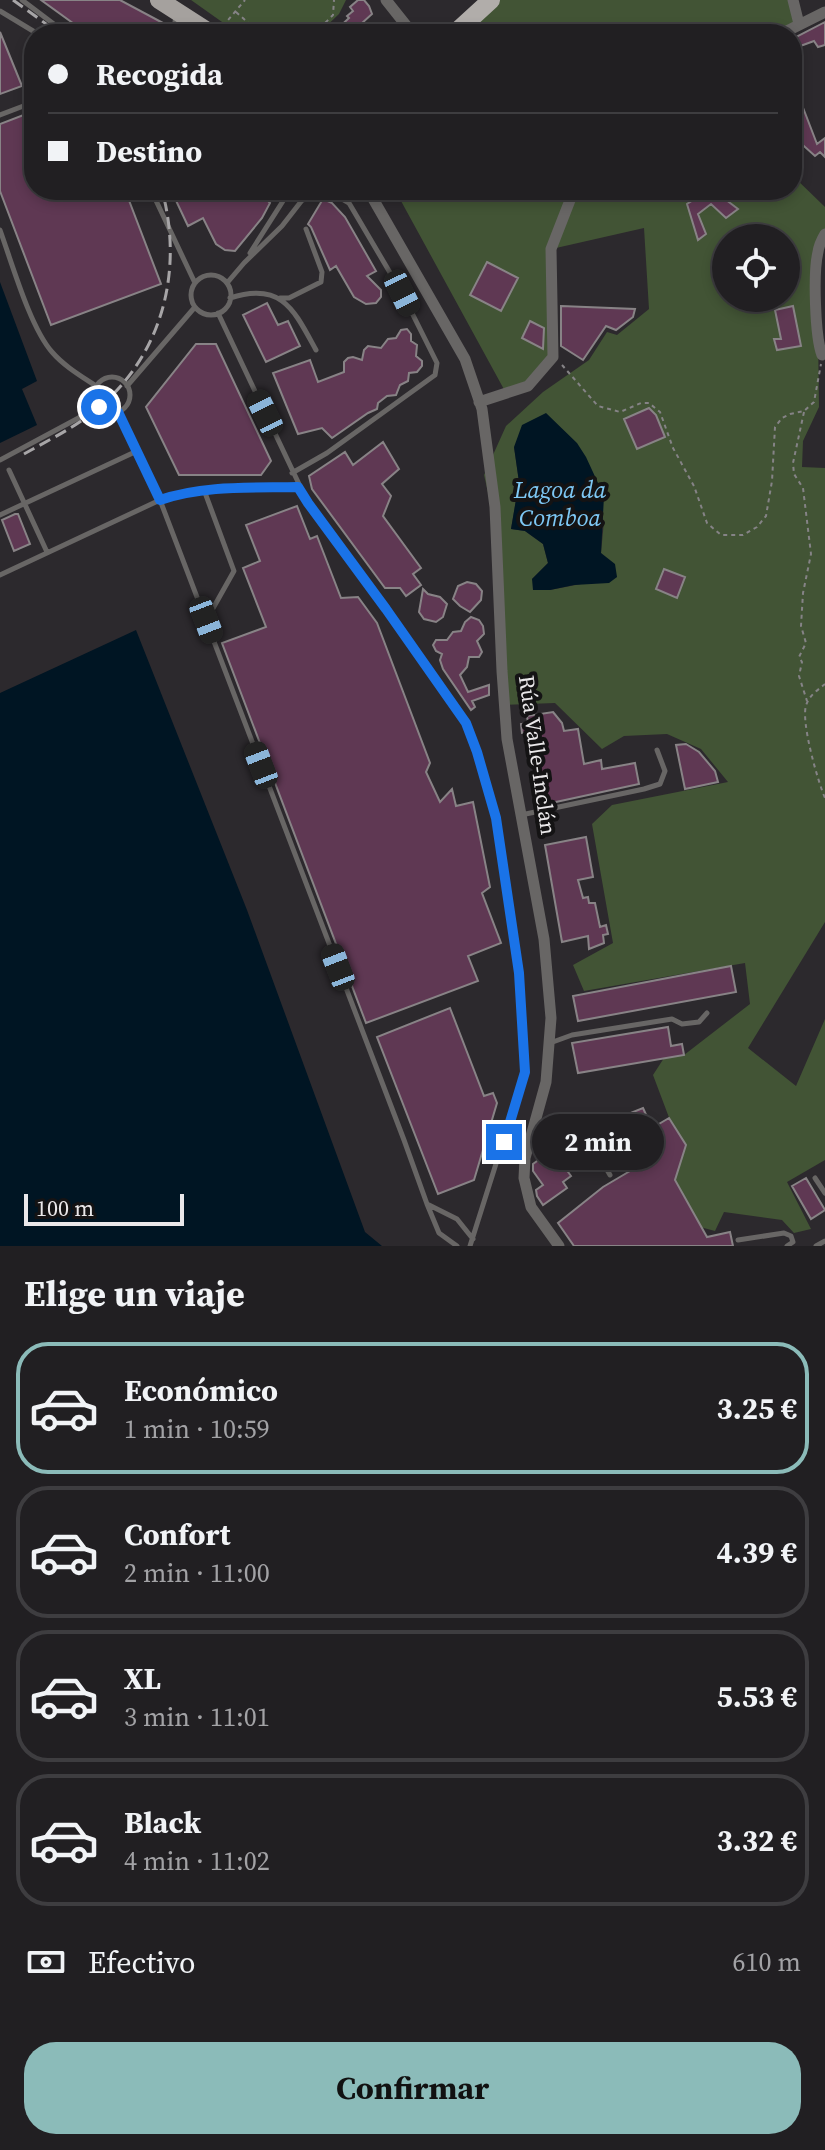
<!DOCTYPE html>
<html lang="es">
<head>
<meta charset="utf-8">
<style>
  body { margin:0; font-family:"Source Serif 4",serif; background:#29272a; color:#f1f3f6; height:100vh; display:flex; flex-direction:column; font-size:30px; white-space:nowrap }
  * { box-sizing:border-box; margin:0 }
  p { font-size:26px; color:#a2a2a5 }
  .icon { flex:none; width:44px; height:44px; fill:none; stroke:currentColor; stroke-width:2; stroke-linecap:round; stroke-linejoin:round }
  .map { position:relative; height:1246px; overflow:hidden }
  .details { display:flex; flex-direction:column; background:#211f22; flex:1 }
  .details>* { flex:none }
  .top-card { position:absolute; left:24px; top:24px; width:778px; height:176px; border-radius:32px; box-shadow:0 4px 12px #0003,0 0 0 2px #3e3d40; display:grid; align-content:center; height:176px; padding:0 24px; background:#211f22 }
  .tools { position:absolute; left:712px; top:224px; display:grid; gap:16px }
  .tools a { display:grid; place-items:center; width:88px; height:88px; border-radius:50%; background:#211f22; box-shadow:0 4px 12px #0003,0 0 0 2px #3e3d40; font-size:40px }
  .scale { position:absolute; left:24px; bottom:20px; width:160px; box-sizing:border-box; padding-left:8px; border:4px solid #eae8ea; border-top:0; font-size:22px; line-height:28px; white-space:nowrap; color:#eae8ea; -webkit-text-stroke:6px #141314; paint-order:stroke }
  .end { position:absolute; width:36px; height:36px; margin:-18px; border:10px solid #1a73e8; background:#fff; box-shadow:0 0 0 4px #fff }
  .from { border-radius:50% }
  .bubble { position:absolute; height:56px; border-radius:28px; background:#211f22; box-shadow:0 4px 12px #0003,0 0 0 2px #3e3d40; font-size:26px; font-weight:700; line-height:56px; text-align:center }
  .car { position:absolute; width:24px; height:48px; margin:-24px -12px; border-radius:10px; box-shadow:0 0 6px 2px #0007; background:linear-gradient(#222 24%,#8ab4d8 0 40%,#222 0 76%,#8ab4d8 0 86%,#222 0) }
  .top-card b { display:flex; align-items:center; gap:28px; height:76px; font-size:30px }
  .top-card b+b { border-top:2px solid #3e3d40 }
  .top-card i { width:20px; height:20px; background:#f1f3f6 }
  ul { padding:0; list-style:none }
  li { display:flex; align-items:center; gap:24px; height:132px; margin:0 16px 12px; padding:0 8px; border:4px solid #3e3d40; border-radius:32px }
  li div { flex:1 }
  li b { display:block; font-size:30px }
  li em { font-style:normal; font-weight:700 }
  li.selected { border-color:#8bbbb9 }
  li>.icon { width:72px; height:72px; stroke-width:1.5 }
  h2 { padding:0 24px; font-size:36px; line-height:96px }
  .pay { display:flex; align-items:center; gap:20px; height:88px; padding:0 24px; font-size:30px }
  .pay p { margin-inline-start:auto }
  .button { display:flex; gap:16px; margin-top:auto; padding:16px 24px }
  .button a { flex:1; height:92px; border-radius:32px; background:#8bbbb9; color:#111; font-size:32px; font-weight:700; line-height:92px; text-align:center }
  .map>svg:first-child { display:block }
  .green { fill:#425435; fill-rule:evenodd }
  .water { fill:#001523 }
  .building { fill:#5f3853; stroke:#888386; stroke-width:2 }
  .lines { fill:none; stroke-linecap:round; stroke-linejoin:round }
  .path { stroke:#858386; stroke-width:2; stroke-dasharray:4 4; stroke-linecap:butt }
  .service { stroke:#686665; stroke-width:5 }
  .minor { stroke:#686665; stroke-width:11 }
  .primary { stroke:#a5a19e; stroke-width:18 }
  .trunk { stroke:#b1adaa; stroke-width:18 }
  .rail { stroke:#a7a5a7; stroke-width:3; stroke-dasharray:12 6; stroke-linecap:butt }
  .route { stroke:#1a73e8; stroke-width:10 }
  .labels { text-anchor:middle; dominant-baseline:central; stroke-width:8; stroke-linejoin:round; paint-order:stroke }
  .street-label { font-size:22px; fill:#eae8ea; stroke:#141314 }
  .water-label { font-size:24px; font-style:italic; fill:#7ec8f5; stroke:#141314 }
</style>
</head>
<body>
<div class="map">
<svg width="825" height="1246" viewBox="0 0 825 1246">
  <rect width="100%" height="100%" fill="#2c292d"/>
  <path class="green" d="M191,0h155l-7,14 -21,20h-79z
    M496,0h297l6,24 -16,10h-321z
    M792,175l33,32v32l-8,15 2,153 -16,34 -1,26 23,1v454l-77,126 48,38 29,-67v141l-38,22 24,47 -17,4 -12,-13 -58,-8 -9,19 -26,-7 -1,-14 -15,-36 9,-22 -29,-77 11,-17 20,-3 66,-51 -5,-41 -161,28 -11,-26 40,-22 -21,-119 20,-19 116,-23 -27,-33 -34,-15 -43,2 -22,13 -47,-46 -51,2 -8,-178 -12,-52 22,-49 37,-34 46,-32 18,-28 10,3 32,-26 -5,-81 -88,20 -3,109 -25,29 -22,7 -111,-203h397zM726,238h60v60h-60zM514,447l90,74 -3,32 16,24 -67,13 -18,-11 16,-16 -5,-19 -18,-13 -14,-2 8,-47z"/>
  <path class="water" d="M0,282l37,99 -15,8 15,36 -37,18z
    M546,413l31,30 9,14 18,39 -3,57 14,11 2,13 -8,6 -35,2 -24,5h-17l-1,-11 16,-16 -5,-19 -18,-13 -14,-2 8,-47 -5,-35 8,-22z
    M136,630l111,280 118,322 17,14h-382v-553z"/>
  <path class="building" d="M41,0h79l43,23 -6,11h-69z
    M358,0h6l5,6 3,8 -22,20h-18l17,-16 -2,-2 6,-5 -3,-4z
    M825,22v23l-7,2 -4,-6 -22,8v-10z
    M0,32l22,54 -22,8z
    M802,105l15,39 8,-6v19l-5,-5 -5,4 -20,-18 6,-7 -9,-8v-9z
    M34,111v79h91l36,94 -110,41 -51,-134v-67z
    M171,190h86l13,13 -8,15 -27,33 -10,-1 -9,-6 -13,-26 -15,8z
    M709,190h4l25,19 -12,9 -15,-14 -13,10 8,20 -8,6 -11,-36z
    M323,199l9,4 13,14 31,54 -9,5 14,14v7l-5,6 -10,1 -12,-7 -18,-31 -6,4 -19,-43 -3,-3z
    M487,262l31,16 -17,33 -31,-16z
    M267,303l11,22 10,-4 12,25 -34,16 -23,-47z
    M561,306l74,3 -2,8 -17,13 -10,-4 -23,34 -22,-14z
    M793,306l8,40 -24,4 -3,-11h7l-6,-29z
    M530,321l14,7 -1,21 -21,-11z
    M407,329l4,5v7l6,4 -1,11 6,5v5l-5,6 -8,1 -1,8 -8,4 -4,10 -9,1 -9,7 -1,6 -9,4 -36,25 -10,-10 -24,6 -25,-61 37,-13 8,22 26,-10v-10l4,-4 5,-1 9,3 2,-10 4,-4 13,2 7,-9 8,-1 5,-8z
    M196,344h20l55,117 -10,14h-82l-33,-68z
    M649,408l7,7 9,22 -28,12 -13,-30z
    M383,442l16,27 -17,15 9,12 -8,20 38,52 -8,6 8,11 -15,11 -6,-8h-15l-73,-99 -3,-13 36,-24 8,13z
    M297,506l13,33 7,-3 24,62 17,-1 19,26 53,140 -4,9 14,30 12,-13 4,17 17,-4 17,85 -8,6 19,50 -33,13 10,25 -112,42 -144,-380 44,-16 -23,-59 17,-7 -14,-36z
    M15,514h3l12,30 -16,7 -12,-31z
    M664,569l21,8 -8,21 -21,-9z
    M467,582l9,2 6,7 -1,9 -11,12 -10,-6 -7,-7 5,-13z
    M423,589l5,5 12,3 7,7 -4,13 -7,5 -12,-3 -5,-7z
    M471,617l8,3 4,6 1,8 -7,7 5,11 -3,5h-10l-2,10 -7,8 8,17 21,-7v10l-17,6 3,6 -4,3 -28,-41 -3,-9 2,-6 -6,-3 -3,-6 3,-5h11l6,-8 8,-1 4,-9z
    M553,712l9,11 2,8 14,-2 6,35 17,-4 1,9 33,-6 4,21 -97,21 -10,-73 -10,1 -1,-9 7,-1 -1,-7z
    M686,744l13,8 16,19 3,11 -33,7 -9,-44z
    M586,837l7,40 -15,3 5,18 5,-1 1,6h6l5,24 6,-2 2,9 -5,1 1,8 -15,6 -1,-13 -26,6 -17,-97z
    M731,966l5,26 -158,29 -5,-25z
    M450,1008l34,88 9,-3 4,10 -23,77 -36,14 -61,-157z
    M668,1027l3,19 11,-2 2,11 -106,18 -6,-30z
    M643,1108l9,20 17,-10 17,27 -11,35 32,57 23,-5 3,14h-159l-16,-23 45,-36 49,-29 -17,-27 -20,8 -7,-17z
    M552,1150l19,26 -8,6 4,6 -24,17 -6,-9 -1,-6 7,-5 -10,-14v-7z
    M806,1178l19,32 -14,9 -19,-33z"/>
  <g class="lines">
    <path class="path" d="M236,12l25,22
      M223,26l22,-26
      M314,34l19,-19 1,-15
      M562,365l36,41 22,6 21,-9h8l11,9 13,36 21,38 13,37 14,12h22l14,-8 9,-11 6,-35 3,-54 7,-9 8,-4 14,-3 10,-9 7,-38
      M804,412l-11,51 1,11 9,14 8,66 -8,39 -2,33 5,17 -7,14 3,5 -3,14 8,25
      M825,684c-6,5 -15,11 -18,19 -8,14 11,79 18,95"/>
    <path class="service" d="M22,0l45,34
      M0,11l38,23
      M173,34l3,-18
      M0,115l34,-13
      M151,190l44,93
      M303,200l21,-10
      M0,230c12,33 30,97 52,122 12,14 29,24 44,34
      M250,253l40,-63
      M191 295a20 20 0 1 1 40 0a20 20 0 1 1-40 0Z
      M227,283l17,-20 38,-37 28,-36
      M230,298c52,-17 64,12 86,52
      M280,298h9l32,-16 1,-10 -16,-43
      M218,313l90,190 78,106 80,114 11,29 19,66 23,155 6,99 -55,174
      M94 395a18 18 0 1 1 36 0a18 18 0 1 1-36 0Z
      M127,386l68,-79
      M118,412l42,88 244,640 23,64
      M0,460l99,-53
      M9,470l38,82
      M292,473l35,-20 108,-78 2,-12 -35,-70 -53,-90 -22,-13
      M204,490l30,81 -27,48
      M0,515l137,-64
      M0,575l160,-75c45,-15 92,-12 138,-13
      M521,815l123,-26 16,-5 5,-13 -8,-21
      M550,1043l22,-8 100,-16 10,5 17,-2 8,-9
      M535,1124l49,6 26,45
      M815,1178l10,15
      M738,1240l46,-7 7,3 2,6 -6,4
      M457,1246l-18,-13 -12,-29 30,15 16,20
      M816,1246l9,-5"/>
    <path class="minor" d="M386,0l27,34
      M793,0l6,24
      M781,34l44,-22
      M368,190l97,169 17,50 13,98 7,164 5,68 37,200 7,79 -5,64 -21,76 -1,20 7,29 28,39
      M825,234c-3,5 -6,11 -7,18 -5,20 -3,85 4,103l3,-4
      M479,402l49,-16 25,-29 -2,-108 23,-59"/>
    <path class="primary" d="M159,0l53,34"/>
    <path class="trunk" d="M454,34l37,-34"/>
    <path class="rail" d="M13,0l47,34
      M24,454c21,-12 44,-23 64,-38 72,-53 97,-141 74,-226"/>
  </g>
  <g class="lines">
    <path class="route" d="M99,407l8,5h11l42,88c44,-15 92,-12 138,-13l10,16 78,106 80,114 11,29 19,66 23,155 6,99 -21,70"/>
  </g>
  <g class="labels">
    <g class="street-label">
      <text transform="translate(538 755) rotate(82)">Rúa Valle-Inclán</text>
    </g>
    <g class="water-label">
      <text x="560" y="489">Lagoa da<tspan x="560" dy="28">Comboa</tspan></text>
    </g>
  </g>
</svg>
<div class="tools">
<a><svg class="icon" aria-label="locate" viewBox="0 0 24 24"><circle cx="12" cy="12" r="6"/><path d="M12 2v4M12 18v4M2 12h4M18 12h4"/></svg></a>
</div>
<div class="scale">100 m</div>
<i class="end from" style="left:99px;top:407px"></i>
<i class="end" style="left:504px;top:1142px"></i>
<div class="bubble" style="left:532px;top:1114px;width:132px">2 min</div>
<i class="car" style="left:402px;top:293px;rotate:154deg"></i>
<i class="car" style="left:265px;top:413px;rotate:334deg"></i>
<i class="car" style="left:206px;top:620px;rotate:159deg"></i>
<i class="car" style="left:261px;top:765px;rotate:339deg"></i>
<i class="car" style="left:338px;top:967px;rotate:339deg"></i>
<div class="top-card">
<b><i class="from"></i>Recogida</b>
<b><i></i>Destino</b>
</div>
</div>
<section class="details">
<h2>Elige un viaje</h2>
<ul>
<li class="selected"><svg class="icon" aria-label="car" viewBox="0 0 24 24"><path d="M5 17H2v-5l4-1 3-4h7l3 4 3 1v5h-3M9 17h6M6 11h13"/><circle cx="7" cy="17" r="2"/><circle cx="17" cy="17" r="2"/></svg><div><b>Económico</b><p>1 min · 10:59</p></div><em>3.25 €</em></li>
<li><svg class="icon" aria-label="car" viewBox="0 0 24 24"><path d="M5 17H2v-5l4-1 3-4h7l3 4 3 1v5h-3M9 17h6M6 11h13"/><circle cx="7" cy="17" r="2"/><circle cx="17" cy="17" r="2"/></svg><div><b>Confort</b><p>2 min · 11:00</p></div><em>4.39 €</em></li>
<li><svg class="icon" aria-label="car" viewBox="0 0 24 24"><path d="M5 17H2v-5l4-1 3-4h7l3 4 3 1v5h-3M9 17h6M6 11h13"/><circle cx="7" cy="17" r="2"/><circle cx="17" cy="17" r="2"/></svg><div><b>XL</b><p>3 min · 11:01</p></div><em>5.53 €</em></li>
<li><svg class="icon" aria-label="car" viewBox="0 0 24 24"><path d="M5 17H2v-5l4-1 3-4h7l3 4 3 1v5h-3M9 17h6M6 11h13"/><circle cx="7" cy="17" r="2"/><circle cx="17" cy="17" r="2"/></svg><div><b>Black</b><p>4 min · 11:02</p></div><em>3.32 €</em></li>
</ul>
<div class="pay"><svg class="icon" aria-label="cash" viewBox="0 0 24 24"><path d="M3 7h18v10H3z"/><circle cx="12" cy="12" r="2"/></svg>Efectivo<p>610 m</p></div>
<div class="button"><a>Confirmar</a></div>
</section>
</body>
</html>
